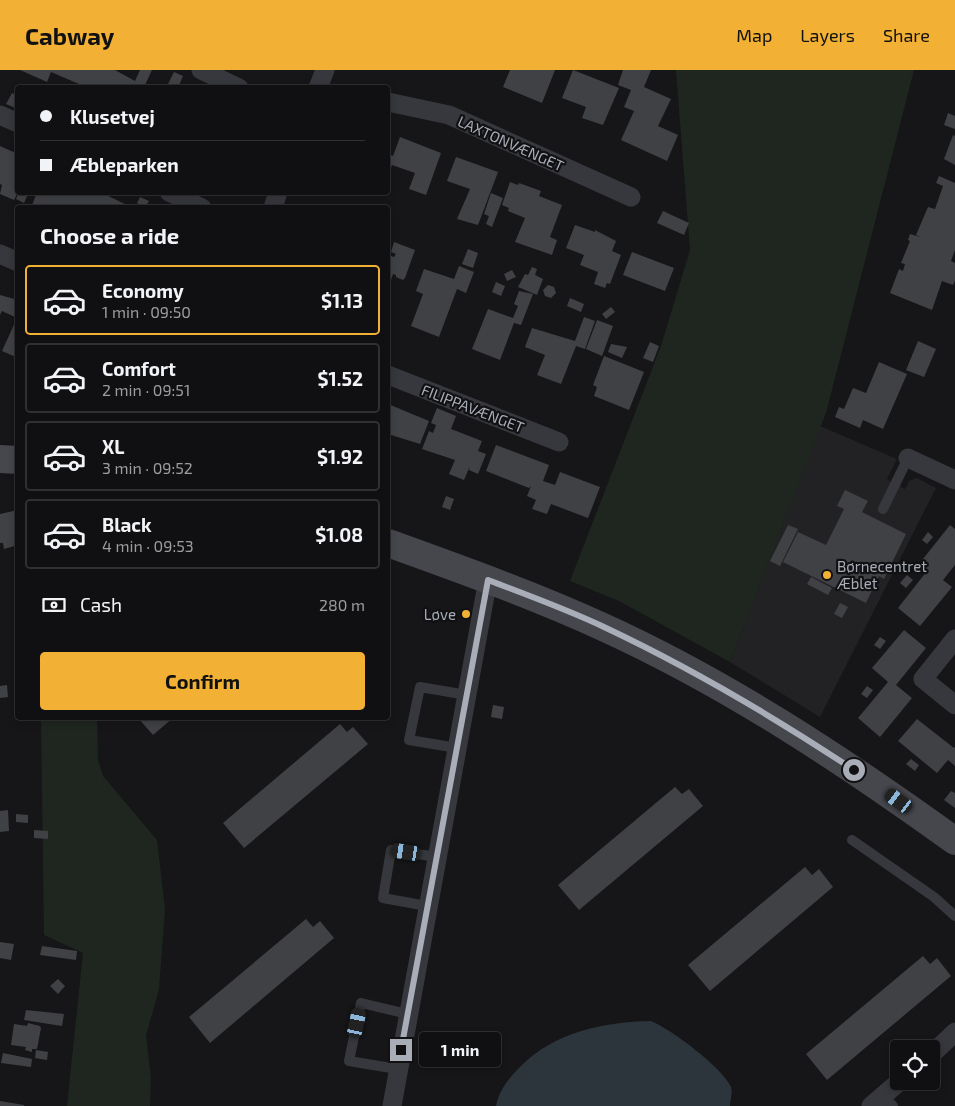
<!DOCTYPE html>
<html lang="en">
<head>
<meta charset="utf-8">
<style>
  body { margin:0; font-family:"Exo 2",sans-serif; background:#1e1e20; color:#f1f3f6; height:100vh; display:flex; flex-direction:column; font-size:19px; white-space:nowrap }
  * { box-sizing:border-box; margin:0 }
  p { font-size:16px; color:#9c9d9f }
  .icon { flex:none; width:28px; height:28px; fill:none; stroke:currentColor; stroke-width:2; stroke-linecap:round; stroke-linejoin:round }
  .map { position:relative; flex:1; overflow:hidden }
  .drawer { position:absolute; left:15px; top:135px; width:375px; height:515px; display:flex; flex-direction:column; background:#101012; border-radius:5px; box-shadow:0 2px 8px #0003,0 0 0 1px #303032 }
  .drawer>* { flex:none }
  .banner { position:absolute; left:15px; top:15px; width:375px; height:110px; border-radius:5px; box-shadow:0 2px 8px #0003,0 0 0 1px #303032; display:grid; align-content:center; height:110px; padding:0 25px; background:#101012 }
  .tools { position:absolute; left:890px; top:970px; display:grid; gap:10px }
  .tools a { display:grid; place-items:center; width:50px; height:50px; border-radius:5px; background:#101012; box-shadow:0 2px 8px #0003,0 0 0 1px #303032; font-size:25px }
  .end { position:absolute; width:22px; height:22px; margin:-11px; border:6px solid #a8adb8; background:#111; box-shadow:0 0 0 2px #111 }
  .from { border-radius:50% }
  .bubble { position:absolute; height:35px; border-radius:5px; background:#101012; box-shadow:0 2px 8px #0003,0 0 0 1px #303032; font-size:16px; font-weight:700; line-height:35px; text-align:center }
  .car { position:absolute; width:15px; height:30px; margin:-15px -8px; border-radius:6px; box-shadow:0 0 4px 1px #0007; background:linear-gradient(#222 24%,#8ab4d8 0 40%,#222 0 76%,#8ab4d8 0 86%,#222 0) }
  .banner b { display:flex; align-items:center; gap:18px; height:48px; font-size:19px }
  .banner b+b { border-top:1px solid #303032 }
  .banner i { width:12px; height:12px; background:#f1f3f6 }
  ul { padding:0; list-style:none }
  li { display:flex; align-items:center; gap:15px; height:70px; margin:0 10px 8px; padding:0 15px; border:2px solid #303032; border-radius:5px }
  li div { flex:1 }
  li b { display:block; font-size:19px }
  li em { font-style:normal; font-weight:700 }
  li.current { border-color:#f2b134 }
  li>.icon { width:45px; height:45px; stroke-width:1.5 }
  h2 { padding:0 25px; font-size:22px; line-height:60px }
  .pay { display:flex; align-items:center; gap:12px; height:55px; padding:0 25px; font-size:19px }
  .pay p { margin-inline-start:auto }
  .cta { display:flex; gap:10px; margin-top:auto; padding:10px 25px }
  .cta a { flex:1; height:58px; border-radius:5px; background:#f2b134; color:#111; font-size:20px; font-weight:700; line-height:58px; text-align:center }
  header { display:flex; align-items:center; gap:30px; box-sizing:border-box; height:70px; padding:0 25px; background:#f2b134; color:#111 }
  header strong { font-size:24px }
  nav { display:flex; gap:28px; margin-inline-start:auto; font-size:18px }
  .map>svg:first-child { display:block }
  .built { fill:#222225 }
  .green { fill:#1e261f }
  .water { fill:#2c353c }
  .building { fill:#404145 }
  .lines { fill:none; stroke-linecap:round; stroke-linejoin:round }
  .lane { stroke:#37383d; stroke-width:10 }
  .street { stroke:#37383d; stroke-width:19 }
  .secondary { stroke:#45474d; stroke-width:28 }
  .route { stroke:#a8adb8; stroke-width:6 }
  .poi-dot { fill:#f2b134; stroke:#111113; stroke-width:2 }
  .labels { text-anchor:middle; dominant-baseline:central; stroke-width:4.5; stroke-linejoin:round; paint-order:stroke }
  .street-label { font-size:15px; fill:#a8adb8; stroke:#111113 }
  .poi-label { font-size:15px; fill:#a8adb8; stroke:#111113; text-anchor:start }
</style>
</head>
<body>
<header>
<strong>Cabway</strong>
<nav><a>Map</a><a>Layers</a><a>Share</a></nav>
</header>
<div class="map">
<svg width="955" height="1036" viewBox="0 0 955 1036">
  <rect width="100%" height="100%" fill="#161618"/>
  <path class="built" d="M820,356l77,33 -10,20 18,10 4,-8 8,-3 19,10 -116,229 -90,-55z"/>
  <path class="green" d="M676,0h238l-88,343 -96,249 -111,-61 -49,-20 91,-235 29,-96z
    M41,648h56l1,42 5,16 54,64 8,69 -6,80 -13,47 5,41 -1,29h-83l16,-153 -39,-18z"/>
  <path class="water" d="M651,951c21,9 71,46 80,66 2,5 -1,13 -1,19h-234c3,-16 13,-28 24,-39 34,-35 84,-45 131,-46z"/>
  <path class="building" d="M20,0h95l20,11 5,-11h12l-7,15 5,3h-72l1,-4 -28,-12 -4,10z
    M510,0h45l-13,33 -39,-16z
    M573,0l46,18 -16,37 -21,-7 4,-11 -24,-9z
    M623,0h28l-7,17 27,12 -13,27 20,9 -11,26 -46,-21 13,-29 -10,-4 7,-17 -13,-5z
    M174,2l9,4 -5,12h-12z
    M12,23l6,3v13l-12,-5z
    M948,43l7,3v13l-11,-4z
    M953,65l2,1v29l-11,-6z
    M400,67l41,16 -15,42 -17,-6 6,-16 -23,-8 -4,12v-23l5,2z
    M0,76l18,8v38l-4,8 -14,-6 2,-9 -2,-1z
    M456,87l42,15 -20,53 -21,-6 13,-30 -23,-8z
    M939,106l16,7v67l-4,11 4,2v18l-2,4 -11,-4 -10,29 -42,-17 9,-24 4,2 2,-7 -4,-1 9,-22 -2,-1 2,-6 10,3 -4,-2 12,-28 7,2 8,-23 -7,-3z
    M510,112l8,3 1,-2 22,8 -2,5 23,9 -12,32 7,3 -5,15 -37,-13 10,-24 -17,-7 1,-3 -7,-3z
    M19,122h10l-5,11 -8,-4z
    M37,122h63l33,16h-102z
    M491,123l12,5 -11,29 -6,-3 3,-8 -5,-2z
    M140,127l9,4 -4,7 -8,-5z
    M663,141l26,12 -5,12 -27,-12z
    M575,155l20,7v-2l21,11 -4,10 9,4 -11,29 -3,-1 -2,5 -11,-4 4,-12 -18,-7 4,-10 -18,-7z
    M394,172l21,8 -10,28 -2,2 -7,-3v-2l-3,-1 -5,15v-34l6,2 2,-3 -5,-2z
    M468,179l10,4 -5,15 -11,-4z
    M632,182l42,16 -9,23 -42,-16z
    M459,196l15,6 -8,21 -9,-4 -18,48 -28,-11 12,-32 -7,-3 8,-22 30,10z
    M532,197l5,2 -2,6 8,4 -6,16 -19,-8 7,-13 3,1z
    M512,200l4,7 -9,4 -3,-7z
    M496,212l9,4 -4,10 -9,-4z
    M548,215l6,2 2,6 -5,5 -6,-2 -2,-6z
    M519,221l14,3 -12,31 -7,-2 -14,37 -28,-11 16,-40 25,9 5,-12 -4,-2z
    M0,225l18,5v58l-16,-7 15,-33 -15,-7 -2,4z
    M570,228l14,6 -3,8 -14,-6z
    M611,237l4,5 -9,7 -4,-5z
    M584,247l11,4 -10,28 -9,-3 -15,38 -24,-9 8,-20 -20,-8 7,-19 43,13z
    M597,250l16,6 -11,30 -16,-7z
    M918,271l18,8 -12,28 -18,-7z
    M650,272l9,4 -6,16 -10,-4z
    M611,274l16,3 -5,11 -14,-6z
    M604,286l40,16 -15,38 -35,-14 3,-9 -4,-2z
    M879,292l28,12 -24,55 -20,-9 -3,8 -25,-11 4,-10 5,2 9,-21 13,5z
    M388,334l41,17 -9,23 -32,-10z
    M437,338l19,8 -5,13 31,12 -4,10 8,3 -8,20 -9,-4 1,-4 -6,14 -15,-6 6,-14 -33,-11 7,-18 4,2 3,-8 -5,-2z
    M496,375l53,20 -6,16 12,4 5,-13 40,15 -12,31 -37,-14 -4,10 -15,-5 4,-9 -9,-4 4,-10 -2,2 -43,-17z
    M845,420l23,11 -6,11 44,22 -22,45 -5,-3 -13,27 -83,-41 15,-30 28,13 18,-36 -7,-3z
    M446,426l8,3 -4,11 -8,-3z
    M18,440v35l-14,4 -1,-6h-3v-29z
    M788,455l10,4 -18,37 -10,-5z
    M950,455l5,4v36l-12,15 9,7 -32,39 -22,-18 29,-37 -8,-7z
    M928,462l5,5 -6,7 -5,-4z
    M907,505l6,5 -7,8 -6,-5z
    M811,507l21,11 -4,7 -21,-11z
    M840,533l8,4 -6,11 -8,-4z
    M904,560l22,18 -30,37 16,13 -32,39 -22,-19 30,-36 -16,-14z
    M880,567l6,4 -6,8 -6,-4z
    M7,615l1,12 -8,1v-12z
    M867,616l6,4 -6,8 -6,-4z
    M493,635l11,2 -2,12 -11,-2z
    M138,648h35l-20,17z
    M917,649l37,29 1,-1v19l-7,-6 -11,13 -39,-32z
    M340,654l7,8 6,-5 15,17 -124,104 -21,-25z
    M911,689l8,6 -4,6 -9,-7z
    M675,717l7,7 7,-5 14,17 -124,104 -21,-25z
    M951,721l4,2v15l-11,-8z
    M8,740l1,21 -9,1v-21z
    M16,744l12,1v8l-12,-1z
    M34,760l14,1v8l-14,-1z
    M805,797l7,8 7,-6 14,18 -123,104 -22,-26z
    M306,849l7,8 7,-6 14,17 -124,105 -21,-26z
    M0,872l14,2 -3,16 -11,-2z
    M42,876l35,5 -1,9 -36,-5z
    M923,886l7,8 7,-6 14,18 -124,104 -21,-26z
    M58,909l7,7 -7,8 -8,-8z
    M26,940l38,4 -2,12 -38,-6z
    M28,953l12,3 1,2 -4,21h-5v3l-7,-2 1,-3 -15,-2 3,-21 13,2z
    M36,980l12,2 -1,8 -12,-2z
    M3,983l29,6 -1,8 -30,-4z
    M0,1031l24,4v1h-24z"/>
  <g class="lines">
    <path class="lane" d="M883,439l25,-51
      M457,678l-48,-8 11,-53 47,8
      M852,770l82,57 21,19
      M427,836l-44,-8 8,-48 46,7
      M397,999l-48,-8 12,-58 47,11
      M883,1026l10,10"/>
    <path class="street" d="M201,0l38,18
      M318,18l7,-18
      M388,32l61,13 182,82
      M0,45l18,8
      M169,122l33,16
      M273,138l5,-16
      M0,184l18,8
      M388,305l171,67
      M908,388l47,22
      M955,569l-32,40 32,26
      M931,985l24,-23
      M392,1036l96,-527
      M871,1036l29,-25"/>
    <path class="secondary" d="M0,389l18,1
      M388,473c72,26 145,52 215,84 125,57 241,134 352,214"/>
  </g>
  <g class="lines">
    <path class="route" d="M401,980l87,-470c39,15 78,29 116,47 87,41 170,90 250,143"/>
  </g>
  <g class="poi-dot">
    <circle cx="827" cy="505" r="5"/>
    <circle cx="466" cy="544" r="5"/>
  </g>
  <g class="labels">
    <g class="street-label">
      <text transform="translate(511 73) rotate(24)">LAXTONVÆNGET</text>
      <text transform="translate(473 338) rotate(21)">FILIPPAVÆNGET</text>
    </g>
    <g class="poi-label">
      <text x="837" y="496">Børnecentret<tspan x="837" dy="17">Æblet</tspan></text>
      <text x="456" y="544" text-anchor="end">Løve</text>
    </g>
  </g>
</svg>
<div class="tools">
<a><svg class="icon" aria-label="locate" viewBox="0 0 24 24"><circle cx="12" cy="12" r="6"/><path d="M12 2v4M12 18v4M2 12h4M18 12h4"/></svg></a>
</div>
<i class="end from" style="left:854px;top:700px"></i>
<i class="end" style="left:401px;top:980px"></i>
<div class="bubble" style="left:419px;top:962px;width:82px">1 min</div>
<i class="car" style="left:899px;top:731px;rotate:306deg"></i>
<i class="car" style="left:406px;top:782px;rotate:279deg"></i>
<i class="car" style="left:357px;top:953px;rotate:12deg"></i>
<div class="banner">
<b><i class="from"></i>Klusetvej</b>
<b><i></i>Æbleparken</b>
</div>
<section class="drawer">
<h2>Choose a ride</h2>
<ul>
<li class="current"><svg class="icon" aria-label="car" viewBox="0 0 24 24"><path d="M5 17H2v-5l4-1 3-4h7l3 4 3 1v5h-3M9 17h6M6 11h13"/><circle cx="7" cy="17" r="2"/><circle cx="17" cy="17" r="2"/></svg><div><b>Economy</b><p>1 min · 09:50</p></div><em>$1.13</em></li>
<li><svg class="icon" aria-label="car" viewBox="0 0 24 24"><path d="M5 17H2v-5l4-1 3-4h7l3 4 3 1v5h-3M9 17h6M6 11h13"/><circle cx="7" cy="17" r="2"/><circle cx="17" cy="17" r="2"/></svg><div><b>Comfort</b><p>2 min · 09:51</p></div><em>$1.52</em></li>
<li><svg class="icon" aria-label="car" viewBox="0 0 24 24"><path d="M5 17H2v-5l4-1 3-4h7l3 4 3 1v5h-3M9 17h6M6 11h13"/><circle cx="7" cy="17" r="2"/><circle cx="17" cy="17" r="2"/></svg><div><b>XL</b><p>3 min · 09:52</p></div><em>$1.92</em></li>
<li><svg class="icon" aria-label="car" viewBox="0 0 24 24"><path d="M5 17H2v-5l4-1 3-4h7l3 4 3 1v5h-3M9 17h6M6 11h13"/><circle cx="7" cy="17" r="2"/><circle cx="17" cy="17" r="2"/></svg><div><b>Black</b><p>4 min · 09:53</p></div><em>$1.08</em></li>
</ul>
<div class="pay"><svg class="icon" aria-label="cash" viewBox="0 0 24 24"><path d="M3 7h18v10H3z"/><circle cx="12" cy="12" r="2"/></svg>Cash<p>280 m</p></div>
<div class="cta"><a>Confirm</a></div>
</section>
</div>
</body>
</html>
